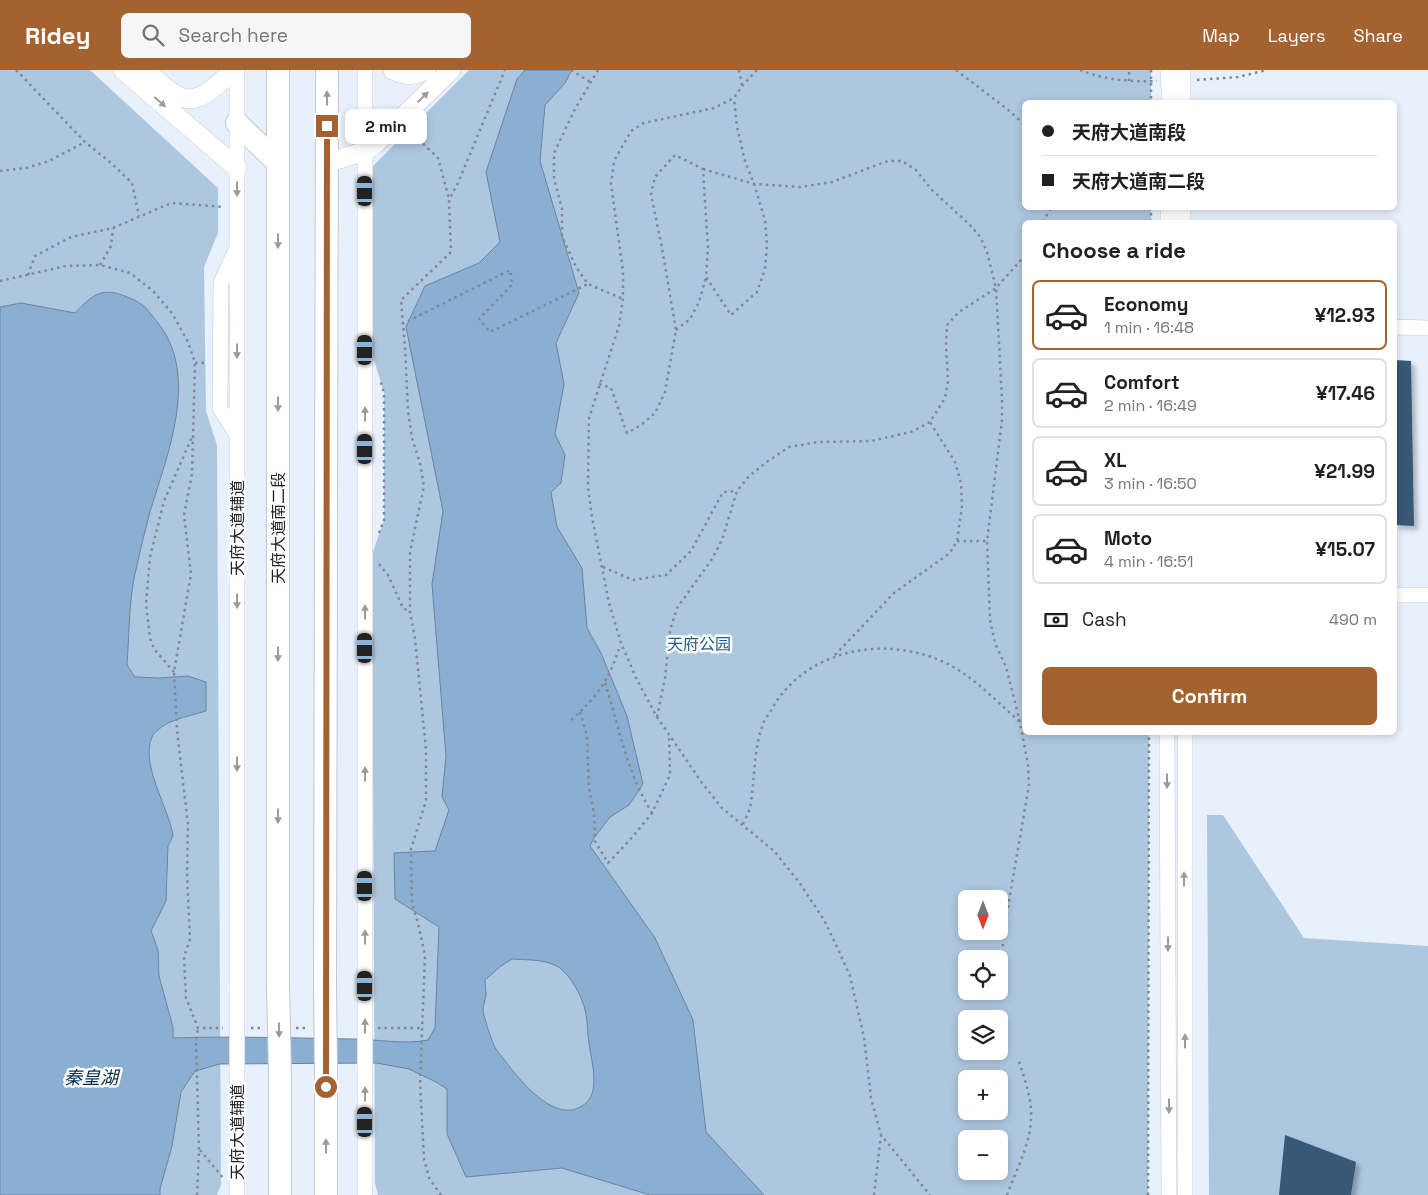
<!DOCTYPE html>
<html lang="en">
<head>
<meta charset="utf-8">
<style>
  body { margin:0; font-family:"Space Grotesk","Noto Sans SC",sans-serif; background:#f6f6f6; color:#202124; height:100vh; display:flex; flex-direction:column; font-size:19px; white-space:nowrap }
  * { box-sizing:border-box; margin:0 }
  p { font-size:16px; color:#757577 }
  .icon { flex:none; width:28px; height:28px; fill:none; stroke:currentColor; stroke-width:2; stroke-linecap:round; stroke-linejoin:round }
  .map { position:relative; flex:1; overflow:hidden }
  .side { position:absolute; left:1022px; top:150px; width:375px; height:515px; display:flex; flex-direction:column; background:#fff; border-radius:8px; box-shadow:0 2px 8px #0003 }
  .side>* { flex:none }
  .hud { position:absolute; left:1022px; top:30px; width:375px; height:110px; border-radius:8px; box-shadow:0 2px 8px #0003; display:grid; align-content:center; height:110px; padding:0 20px; background:#fff }
  .needle { width:32px; rotate:180deg }
  .buttons { position:absolute; left:958px; top:820px; display:grid; gap:10px }
  .buttons a { display:grid; place-items:center; width:50px; height:50px; border-radius:8px; background:#fff; box-shadow:0 2px 8px #0003; font-size:25px }
  .end { position:absolute; width:22px; height:22px; margin:-11px; border:6px solid #a56231; background:#fff; box-shadow:0 0 0 2px #fff }
  .from { border-radius:50% }
  .bubble { position:absolute; height:35px; border-radius:8px; background:#fff; box-shadow:0 2px 8px #0003; font-size:16px; font-weight:600; line-height:35px; text-align:center }
  .car { position:absolute; width:15px; height:30px; margin:-15px -8px; border-radius:6px; box-shadow:0 0 4px 1px #0007; background:linear-gradient(#222 24%,#8ab4d8 0 40%,#222 0 76%,#8ab4d8 0 86%,#222 0) }
  .hud b { display:flex; align-items:center; gap:18px; height:48px; font-size:19px }
  .hud b+b { border-top:1px solid #e0e0e0 }
  .hud i { width:12px; height:12px; background:#202124 }
  ul { padding:0; list-style:none }
  li { display:flex; align-items:center; gap:15px; height:70px; margin:0 10px 8px; padding:0 10px; border:2px solid #e0e0e0; border-radius:8px }
  li div { flex:1 }
  li b { display:block; font-size:19px }
  li em { font-style:normal; font-weight:600 }
  li.selected { border-color:#a56231 }
  li>.icon { width:45px; height:45px; stroke-width:1.5 }
  h2 { padding:0 20px; font-size:22px; line-height:60px }
  .pay { display:flex; align-items:center; gap:12px; height:55px; padding:0 20px; font-size:19px }
  .pay p { margin-inline-start:auto }
  .cta { display:flex; gap:10px; margin-top:auto; padding:10px 20px }
  .cta a { flex:1; height:58px; border-radius:8px; background:#a56231; color:#fff; font-size:20px; font-weight:600; line-height:58px; text-align:center }
  header { display:flex; align-items:center; gap:30px; box-sizing:border-box; height:70px; padding:0 25px; background:#a56231; color:#fff }
  header strong { font-size:24px }
  nav { display:flex; gap:28px; margin-inline-start:auto; font-size:18px }
  .search { width:350px; height:45px; background:#f6f6f6; display:flex; align-items:center; gap:12px; box-sizing:border-box; padding:0 18px; border-radius:8px; color:#757577; font-size:19px }
  .map>svg:first-child { display:block }
  .green { fill:#aec7e0; fill-rule:evenodd }
  .water { fill:#8bafd2; stroke:#6a849e; fill-rule:evenodd }
  .building { fill:#375877; filter:url(#shadow) }
  .lines { fill:none; stroke-linecap:round; stroke-linejoin:round }
  .minor-casing { stroke:#c0c9d2; stroke-width:16 }
  .major-casing { stroke:#c0c9d2; stroke-width:20 }
  .highway-casing { stroke:#c0c9d2; stroke-width:24 }
  .path { stroke:#82888f; stroke-width:2.5; stroke-dasharray:2.5 4; stroke-linecap:butt }
  .minor { stroke:#fff; stroke-width:15 }
  .major { stroke:#fff; stroke-width:19 }
  .highway { stroke:#fff; stroke-width:22 }
  .minor-bridge-casing { stroke:#c0c9d2; stroke-width:16; stroke-linecap:butt }
  .highway-bridge-casing { stroke:#c0c9d2; stroke-width:24; stroke-linecap:butt }
  .path-bridge { stroke:#82888f; stroke-width:2.5; stroke-dasharray:2.5 4; stroke-linecap:butt }
  .minor-bridge { stroke:#fff; stroke-width:15 }
  .highway-bridge { stroke:#fff; stroke-width:22 }
  .oneway { fill:#9a9b9c }
  .route { stroke:#a56231; stroke-width:6 }
  .labels { text-anchor:middle; dominant-baseline:central; stroke-width:5; stroke-linejoin:round; paint-order:stroke }
  .street-label { font-size:16px; fill:#1e2124; stroke:#fdfdfd }
  .park-label { font-size:16px; fill:#265b89; stroke:#fdfdfd }
  .water-label { font-size:18px; font-style:italic; fill:#032e50; stroke:#fdfdfd }
</style>
</head>
<body>
<header>
<strong>Ridey</strong>
<div class="search"><svg class="icon" aria-label="search" viewBox="0 0 24 24"><circle cx="10" cy="10" r="6"/><path d="M15 15l6 6"/></svg>Search here</div>
<nav><a>Map</a><a>Layers</a><a>Share</a></nav>
</header>
<div class="map">
<svg width="1428" height="1125" viewBox="0 0 1428 1125">
  <defs>
    <filter id="shadow"><feDropShadow dx="4" dy="4" stdDeviation="2.5" flood-color="#0004"/></filter>
  </defs>
  <rect width="100%" height="100%" fill="#e8f1fb"/>
  <path class="green" d="M0,0h90l128,118v45l-14,34 2,144 11,34 4,740 -4,10h-217z
    M469,0h682v32h-126v106h126v14h-126v510l124,1 -1,462h-770l-3,-12 -3,-628 12,-35v-127l-12,-40 1,-187zM966,829h33v32h-33zM966,889h33v32h-33zM966,949h33v32h-33zM966,1009h33v32h-33zM966,1069h33v32h-33z
    M1207,745h16l81,123 124,8v249h-219z"/>
  <path class="water" d="M525,0h47l-7,13 -20,22 -5,56 39,132 -23,50 8,41 -9,50 10,21 -4,28 -10,9 6,35 25,41 5,60 14,25 26,63 16,68 -14,21 -19,12 -16,21 -4,8 65,92 38,82 13,112 58,63h-114l-88,-27 -96,9 -19,-43v-45l-11,-7 -27,-13 -32,-6 -157,1 -25,7 -14,21 -9,54 -12,43v6h-160v-888l21,-4 54,10c17,-18 27,-27 52,-16 18,7 19,11 31,26 42,53 9,132 -8,189 -6,22 -11,44 -16,66 -5,27 -5,60 -7,87l8,12 24,1 29,-2 18,6v29c-13,4 -33,8 -43,15 -4,3 -10,7 -11,11 -12,28 17,71 21,99l-5,10 -2,55 -15,30 7,19 1,26 14,51v11c60,-2 119,0 179,1 25,0 52,6 76,1l7,-12 4,-101 -44,-28 -1,-46 41,-2 14,-41 -7,-13 4,-41 -14,-172 11,-73 -37,-184 19,-41 54,-23 21,-21 -14,-70 31,-93zM512,889c14,1 36,0 48,9 11,9 20,25 24,38 4,13 3,25 5,37 2,16 11,46 -2,59 -28,27 -66,-20 -81,-40 -4,-6 -11,-12 -13,-19 -2,-5 -10,-28 -10,-33 0,-4 2,-10 3,-15 0,-5 -1,-10 -1,-15l16,-14z"/>
  <path class="building" d="M1395,290l16,1 3,165 -19,-1z
    M1285,1065l71,27 -5,33h-72z"/>
  <g class="lines">
    <defs>
      <path id="minor" d="M237,0v916
        M1169,32v-12
        M1183,32v-16
        M1168,152v-14
        M1183,152v-14
        M235,182l-14,31 -1,125 17,27
        M1395,257l33,1
        M1395,525h33
        M1167,662l2,463
        M1185,662v463
        M365,915v-915
        M365,997v128
        M237,998v127"/>
      <path id="major" d="M123,0l114,98
        M145,0c42,38 47,39 89,0
        M393,0c12,6 20,6 33,0
        M327,93l38,-12 9,-6 77,-75"/>
      <path id="highway" d="M278,0v915
        M237,53l41,40
        M325,916l2,-916
        M280,1125v-121
        M326,1125v-126"/>
    </defs>
    <use href="#minor" class="minor-casing"/>
    <use href="#major" class="major-casing"/>
    <use href="#highway" class="highway-casing"/>
    <path class="path" d="M16,0l69,72 26,21 21,20 7,33
      M571,0l19,12
      M598,0l-23,39 -21,44v25l8,31v27l14,31 12,17 35,15
      M739,0l3,16
      M757,0l-15,16 -8,12 -20,10 -70,15 -13,8 -17,30 -3,23 12,87v28l-4,27 -30,92 -1,69 4,30 17,86 12,40 16,37 20,37 45,66 20,25 52,43 25,31 25,38 14,29 12,27 14,61 7,61 10,37 49,60
      M956,0l51,39 18,16
      M1080,0c25,10 50,12 77,11
      M1197,10l41,-3 29,-7
      M1129,11v-11
      M409,60l29,28 11,41
      M703,99l51,15 46,3 32,-5 56,-21h14l14,9 16,20 38,35 11,13 6,14 9,36 6,111v21l-15,121 3,79 5,23 11,24 14,55 8,43 1,20 -25,145 -2,25
      M0,101l26,-3 23,-7 36,-19
      M1043,152l8,-14
      M1151,152v-14
      M100,195l11,-19 2,-18
      M28,205l7,-19 36,-19 42,-9 58,-25 53,4
      M0,211l66,-15 34,-1 30,8 23,18 19,22 16,29 7,21 -3,111 -8,41 7,59 -17,98 3,58 11,95 -1,49 3,65 -6,18 2,41 12,30h25
      M402,254l108,-54 2,15 -33,34 11,13 98,-48
      M676,260l14,-11 9,-17 7,-25
      M195,293h13
      M599,314l12,4 16,45 14,-8 14,-12 10,-21 11,-62 -14,-82 -11,-54 4,-17 20,-22 28,14 5,79 -2,29 25,38 26,-23 8,-23 2,-25 -2,-24 -11,-36 -9,-23 -8,-34 -3,-29
      M379,463l5,-13v-127l-4,-14
      M957,471h30
      M379,494l9,11 15,33 7,4
      M603,497l30,13 33,-5 25,-24 32,-59 14,-1
      M835,585l59,-62 56,-40 7,-12 5,-35 -1,-23 -6,-21 -25,-40
      M174,602l-20,-23 -4,-11 -4,-34 4,-47 14,-56 28,-64
      M605,613c14,44 22,90 47,130
      M580,642l7,24 2,52 5,26 1,27 13,22 21,-22 23,-28 18,-38 -1,-40
      M657,647l8,-39 5,-48 7,-22 35,-49 10,-19 15,-49 12,-15 19,-15 21,-14 29,-5 53,-1 40,-9 19,-10 15,-24 3,-17 -2,-36 1,-20 12,-13 37,-24 25,-28 4,-7
      M571,650c26,-23 39,-41 49,-75
      M743,754c2,-5 6,-11 7,-17 2,-7 2,-16 3,-23 2,-20 3,-42 10,-60 2,-6 7,-11 10,-17 35,-59 115,-73 175,-43 27,14 48,37 71,57
      M251,958h12
      M296,958h12
      M378,958h44
      M200,1080l24,29
      M197,1125l2,-45 -3,-108 2,-14
      M441,1125l-12,-17 -5,-19 -4,-76 5,-127 -7,-33 -6,-19 -1,-55 15,-48v-51l-11,-112 -5,-26v-60l14,-66 -4,-23 -8,-25 -4,-27 -3,-64 -4,-47 50,-48 -2,-52 9,-17 47,-113
      M874,1125l7,-60
      M1007,1125c10,-27 26,-55 24,-85 -1,-18 -8,-35 -13,-52
      M1148,1125l1,-463"/>
    <use href="#minor" class="minor"/>
    <use href="#major" class="major"/>
    <use href="#highway" class="highway"/>
    <defs>
      <path id="minor-bridge" d="M1168,0l1,20
        M1183,0v16
        M365,915v82
        M237,916v82"/>
      <path id="highway-bridge" d="M278,915l2,89
        M325,916l1,83"/>
    </defs>
    <use href="#minor-bridge" class="minor-bridge-casing"/>
    <use href="#highway-bridge" class="highway-bridge-casing"/>
    <path class="path-bridge" d="M1151,0v32"/>
    <use href="#minor-bridge" class="minor-bridge"/>
    <use href="#highway-bridge" class="highway-bridge"/>
  </g>
  <defs><path id="oneway-solid" d="M-6-.8H1V-3.2L6.5 0L1 3.2V.8H-6Z" transform="scale(1.25)"/></defs>
  <g class="oneway">
    <use href="#oneway-solid" transform="translate(423 27) rotate(-44)"/>
    <use href="#oneway-solid" transform="translate(327 28) rotate(-90)"/>
    <use href="#oneway-solid" transform="translate(160 32) rotate(41)"/>
    <use href="#oneway-solid" transform="translate(237 119) rotate(90)"/>
    <use href="#oneway-solid" transform="translate(278 171) rotate(90)"/>
    <use href="#oneway-solid" transform="translate(237 281) rotate(90)"/>
    <use href="#oneway-solid" transform="translate(278 334) rotate(90)"/>
    <use href="#oneway-solid" transform="translate(365 344) rotate(-90)"/>
    <use href="#oneway-solid" transform="translate(237 531) rotate(90)"/>
    <use href="#oneway-solid" transform="translate(365 542) rotate(-90)"/>
    <use href="#oneway-solid" transform="translate(278 584) rotate(90)"/>
    <use href="#oneway-solid" transform="translate(237 694) rotate(90)"/>
    <use href="#oneway-solid" transform="translate(365 704) rotate(-90)"/>
    <use href="#oneway-solid" transform="translate(1167 711) rotate(90)"/>
    <use href="#oneway-solid" transform="translate(278 746) rotate(90)"/>
    <use href="#oneway-solid" transform="translate(1184 809) rotate(-90)"/>
    <use href="#oneway-solid" transform="translate(365 867) rotate(-90)"/>
    <use href="#oneway-solid" transform="translate(1168 874) rotate(90)"/>
    <use href="#oneway-solid" transform="translate(365 956) rotate(-90)"/>
    <use href="#oneway-solid" transform="translate(279 960) rotate(89)"/>
    <use href="#oneway-solid" transform="translate(1185 971) rotate(-90)"/>
    <use href="#oneway-solid" transform="translate(365 1024) rotate(-90)"/>
    <use href="#oneway-solid" transform="translate(1169 1036) rotate(90)"/>
    <use href="#oneway-solid" transform="translate(326 1076) rotate(-90)"/>
  </g>
  <g class="lines">
    <path class="route" d="M326,1017l1,-961"/>
  </g>
  <g class="labels">
    <g class="street-label">
      <text transform="translate(237 458) rotate(-90)">天府大道辅道</text>
      <text transform="translate(278 458) rotate(-90)">天府大道南二段</text>
      <text transform="translate(237 1062) rotate(-90)">天府大道辅道</text>
    </g>
    <g class="park-label">
      <text x="699" y="574">天府公园</text>
    </g>
    <g class="water-label">
      <text x="91" y="1007">秦皇湖</text>
    </g>
  </g>
</svg>
<div class="buttons">
<a><svg class="needle" viewBox="-14 -14 28 28"><path d="M0-13l5 13h-10z" fill="#e53935"/><path d="M0 13l5-13h-10z" fill="#757577"/></svg></a>
<a><svg class="icon" aria-label="locate" viewBox="0 0 24 24"><circle cx="12" cy="12" r="6"/><path d="M12 2v4M12 18v4M2 12h4M18 12h4"/></svg></a>
<a><svg class="icon" aria-label="layers" viewBox="0 0 24 24"><path d="M12 4l9 5-9 5-9-5zM3 14l9 5 9-5"/></svg></a>
<a>+</a>
<a>−</a>
</div>
<i class="end from" style="left:326px;top:1017px"></i>
<i class="end" style="left:327px;top:56px"></i>
<div class="bubble" style="left:345px;top:39px;width:82px">2 min</div>
<i class="car" style="left:365px;top:121px;rotate:0deg"></i>
<i class="car" style="left:365px;top:280px;rotate:0deg"></i>
<i class="car" style="left:365px;top:379px;rotate:0deg"></i>
<i class="car" style="left:365px;top:578px;rotate:0deg"></i>
<i class="car" style="left:365px;top:816px;rotate:0deg"></i>
<i class="car" style="left:365px;top:916px;rotate:0deg"></i>
<i class="car" style="left:365px;top:1052px;rotate:0deg"></i>
<div class="hud">
<b><i class="from"></i>天府大道南段</b>
<b><i></i>天府大道南二段</b>
</div>
<section class="side">
<h2>Choose a ride</h2>
<ul>
<li class="selected"><svg class="icon" aria-label="car" viewBox="0 0 24 24"><path d="M5 17H2v-5l4-1 3-4h7l3 4 3 1v5h-3M9 17h6M6 11h13"/><circle cx="7" cy="17" r="2"/><circle cx="17" cy="17" r="2"/></svg><div><b>Economy</b><p>1 min · 16:48</p></div><em>¥12.93</em></li>
<li><svg class="icon" aria-label="car" viewBox="0 0 24 24"><path d="M5 17H2v-5l4-1 3-4h7l3 4 3 1v5h-3M9 17h6M6 11h13"/><circle cx="7" cy="17" r="2"/><circle cx="17" cy="17" r="2"/></svg><div><b>Comfort</b><p>2 min · 16:49</p></div><em>¥17.46</em></li>
<li><svg class="icon" aria-label="car" viewBox="0 0 24 24"><path d="M5 17H2v-5l4-1 3-4h7l3 4 3 1v5h-3M9 17h6M6 11h13"/><circle cx="7" cy="17" r="2"/><circle cx="17" cy="17" r="2"/></svg><div><b>XL</b><p>3 min · 16:50</p></div><em>¥21.99</em></li>
<li><svg class="icon" aria-label="car" viewBox="0 0 24 24"><path d="M5 17H2v-5l4-1 3-4h7l3 4 3 1v5h-3M9 17h6M6 11h13"/><circle cx="7" cy="17" r="2"/><circle cx="17" cy="17" r="2"/></svg><div><b>Moto</b><p>4 min · 16:51</p></div><em>¥15.07</em></li>
</ul>
<div class="pay"><svg class="icon" aria-label="cash" viewBox="0 0 24 24"><path d="M3 7h18v10H3z"/><circle cx="12" cy="12" r="2"/></svg>Cash<p>490 m</p></div>
<div class="cta"><a>Confirm</a></div>
</section>
</div>
</body>
</html>
